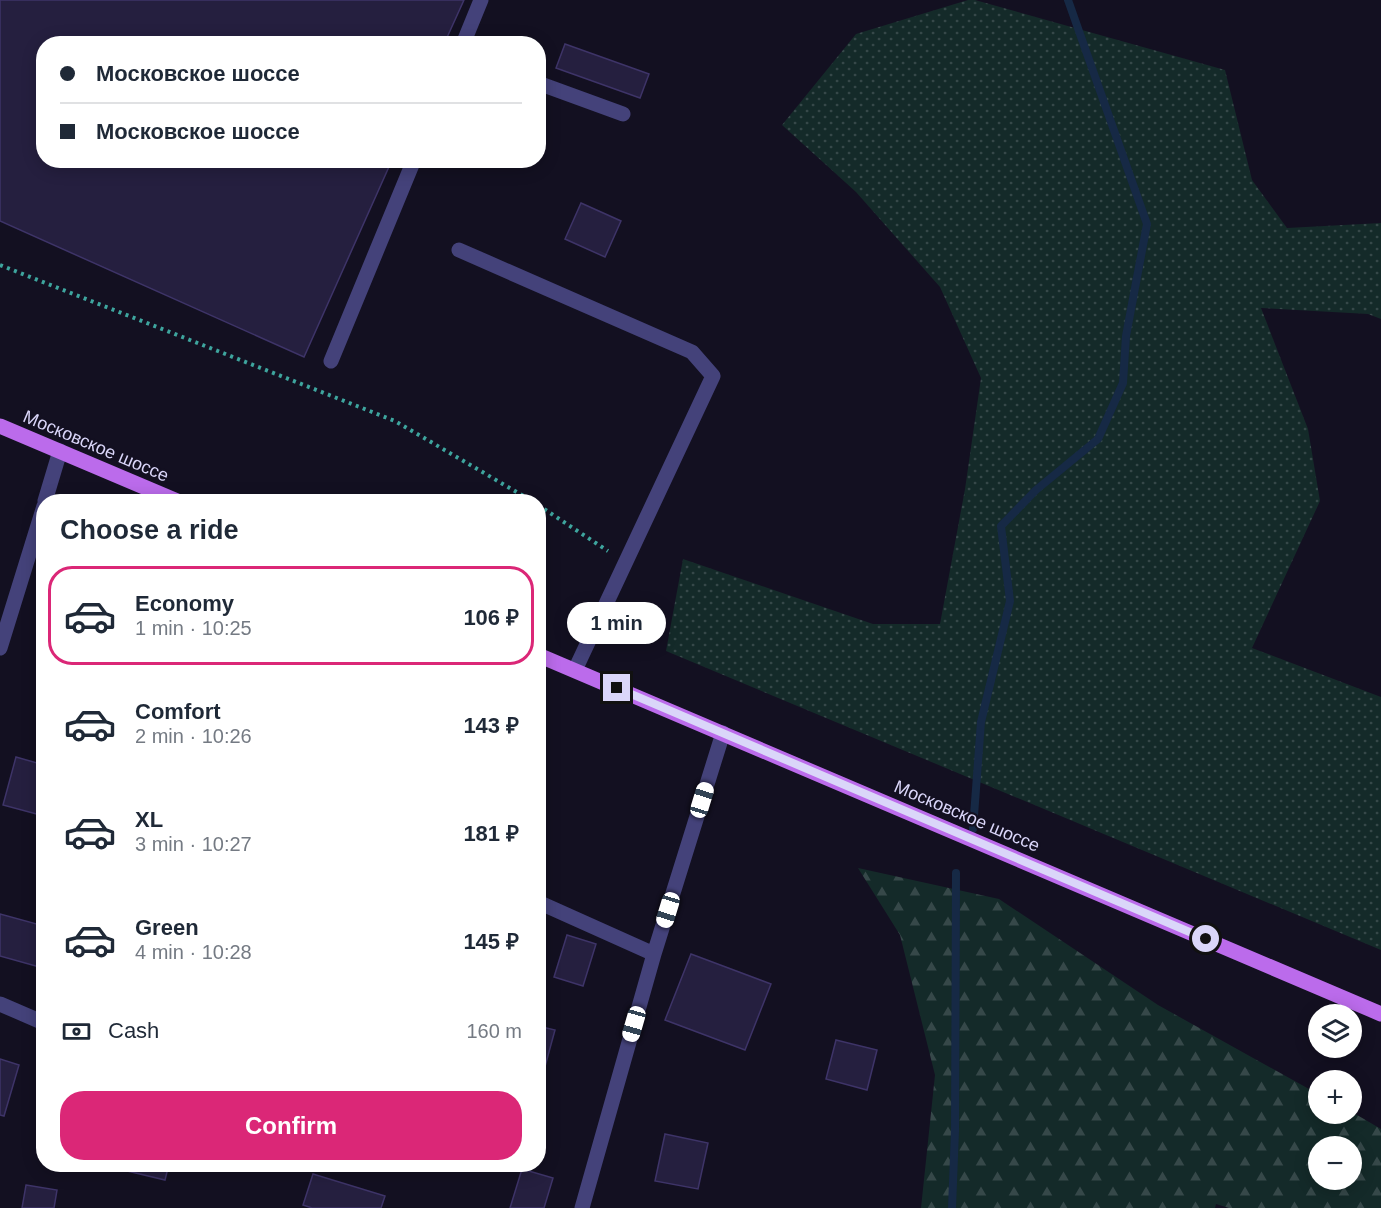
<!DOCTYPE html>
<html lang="en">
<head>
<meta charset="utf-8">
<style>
  body { margin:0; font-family:Arial,sans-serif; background:#f2f2f3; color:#1f2937; height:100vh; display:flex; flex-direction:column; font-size:22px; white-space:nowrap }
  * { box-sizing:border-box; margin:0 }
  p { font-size:20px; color:#747a83 }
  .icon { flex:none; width:33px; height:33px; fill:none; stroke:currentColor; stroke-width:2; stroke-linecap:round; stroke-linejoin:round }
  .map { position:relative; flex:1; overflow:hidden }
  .side { position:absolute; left:36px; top:494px; width:510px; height:678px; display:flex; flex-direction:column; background:#fff; border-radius:24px; box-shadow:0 3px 15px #0003 }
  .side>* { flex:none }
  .guide { position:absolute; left:36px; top:36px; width:510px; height:132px; border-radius:24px; box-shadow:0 3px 15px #0003; display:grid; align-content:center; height:132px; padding:0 24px; background:#fff }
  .buttons { position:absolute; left:1308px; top:1004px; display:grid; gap:12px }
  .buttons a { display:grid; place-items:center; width:54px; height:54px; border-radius:50%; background:#fff; box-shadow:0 3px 15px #0003; font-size:30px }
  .end { position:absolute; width:27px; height:27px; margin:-14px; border:8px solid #dad6f9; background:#111; box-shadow:0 0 0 3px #111 }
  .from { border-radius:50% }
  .bubble { position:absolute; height:42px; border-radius:21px; background:#fff; box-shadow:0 3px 15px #0003; font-size:20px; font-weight:700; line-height:42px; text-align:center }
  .car { position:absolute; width:18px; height:36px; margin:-18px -9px; border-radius:8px; box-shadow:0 0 4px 2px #0007; background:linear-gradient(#fff 24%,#345 0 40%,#fff 0 76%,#345 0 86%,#fff 0) }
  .guide b { display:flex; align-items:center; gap:21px; height:57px; font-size:22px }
  .guide b+b { border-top:2px solid #e0e1e3 }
  .guide i { width:15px; height:15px; background:#1f2937 }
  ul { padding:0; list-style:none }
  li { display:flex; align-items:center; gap:18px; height:99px; margin:0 12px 9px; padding:0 12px; border:3px solid transparent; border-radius:24px }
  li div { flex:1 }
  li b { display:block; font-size:22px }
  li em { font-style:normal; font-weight:700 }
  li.on { border-color:#db2777 }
  li>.icon { width:54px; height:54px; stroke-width:1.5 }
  h2 { padding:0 24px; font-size:27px; line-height:72px }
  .pay { display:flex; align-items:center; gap:15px; height:66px; padding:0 24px; font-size:22px }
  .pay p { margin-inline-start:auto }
  .action { display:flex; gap:12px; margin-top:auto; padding:12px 24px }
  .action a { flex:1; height:69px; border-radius:24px; background:#db2777; color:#fff; font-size:24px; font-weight:700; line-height:69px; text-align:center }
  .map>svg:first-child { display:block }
  .grass { fill:url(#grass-dots) }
  .forest { fill:url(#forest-firs); fill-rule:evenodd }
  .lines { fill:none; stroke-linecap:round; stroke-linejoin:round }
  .stream { stroke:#162945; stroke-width:8 }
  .building { fill:#251f3f; stroke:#3e3468; stroke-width:1.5 }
  .path { stroke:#3ea59e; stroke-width:4; stroke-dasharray:3 4.5; stroke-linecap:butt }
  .minor { stroke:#44427a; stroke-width:15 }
  .major { stroke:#bb6beb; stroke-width:15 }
  .route { stroke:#dad6f9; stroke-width:8 }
  .labels { text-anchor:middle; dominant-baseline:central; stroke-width:4.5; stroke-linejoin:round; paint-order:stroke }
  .street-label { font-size:18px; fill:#dad6f9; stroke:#131021 }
</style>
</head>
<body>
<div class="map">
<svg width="1381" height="1208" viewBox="0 0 1381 1208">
  <defs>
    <pattern id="grass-dots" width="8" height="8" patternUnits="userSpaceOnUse" patternTransform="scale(1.5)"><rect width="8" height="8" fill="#142a29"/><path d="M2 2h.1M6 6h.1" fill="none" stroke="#364849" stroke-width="1.8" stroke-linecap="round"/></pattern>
    <pattern id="forest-firs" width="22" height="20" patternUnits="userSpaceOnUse" patternTransform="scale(1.5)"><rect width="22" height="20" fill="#142a29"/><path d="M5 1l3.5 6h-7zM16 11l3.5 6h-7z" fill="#364849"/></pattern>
  </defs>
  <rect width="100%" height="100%" fill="#131021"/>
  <path class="grass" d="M968,0h7l250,70 27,110 35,48 94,-5v96l-13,-5 -107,-6 47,121 12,72 -68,147 129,49v253l-715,-299 17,-92 190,65h67l25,-135 16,-111 -41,-91 -84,-95 -74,-67 74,-91z"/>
  <path class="forest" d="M858,868l141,31 159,106 160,89v19l34,-1 29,17v79h-152l-13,-4 -1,4h-294l14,-133 -35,-140zM1318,1146h34v33h-34z"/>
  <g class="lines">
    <path class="stream" d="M973,829l8,-107 29,-121 -9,-75 35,-36 62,-51 25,-56 3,-47 21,-112 -79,-224
      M952,1208l3,-77 1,-258"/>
  </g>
  <path class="building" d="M0,0h464l-20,44h-400v116h348l-88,197 -304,-136z
    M565,44l84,30 -9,24 -84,-30z
    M581,203l40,18 -16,36 -40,-18z
    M16,757l28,8v51l-41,-11z
    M0,914l44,12 -1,42 -43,-12z
    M567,935l29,9 -13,42 -29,-9z
    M691,954l80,30 -26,66 -80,-30z
    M538,1026l17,4 -17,62z
    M836,1040l41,10 -10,40 -41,-11z
    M0,1059l19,6 -15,51 -4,-1z
    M665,1134l43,9 -10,46 -43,-8z
    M98,1164h71l-4,16z
    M522,1169l31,9 -9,30h-34z
    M313,1174l72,22 -4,12h-69l-9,-3z
    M26,1185l31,5 -3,18h-32z"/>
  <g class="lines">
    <path class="path" d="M0,265l395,156 137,80
      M538,505l70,46"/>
    <path class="minor" d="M463,44l18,-44
      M538,83l85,31
      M459,250l233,102 21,24 -138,294
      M331,361l83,-201
      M45,501l15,-50
      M0,648l44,-142
      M538,902l116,52
      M0,1004l44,19
      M582,1208l72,-254 69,-221"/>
    <path class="major" d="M0,426l177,75
      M538,655l843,359"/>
  </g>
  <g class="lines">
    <path class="route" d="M617,688l589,251"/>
  </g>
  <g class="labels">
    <g class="street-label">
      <text transform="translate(96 446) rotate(23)">Московское шоссе</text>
      <text transform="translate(967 816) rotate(23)">Московское шоссе</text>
    </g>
  </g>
</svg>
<div class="buttons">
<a><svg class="icon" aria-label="layers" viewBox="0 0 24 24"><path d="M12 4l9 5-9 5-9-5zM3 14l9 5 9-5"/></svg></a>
<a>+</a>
<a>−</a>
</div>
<i class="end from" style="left:1206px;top:939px"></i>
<i class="end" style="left:617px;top:688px"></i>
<div class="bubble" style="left:567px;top:602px;width:99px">1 min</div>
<i class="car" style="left:702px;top:800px;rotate:17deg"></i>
<i class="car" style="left:668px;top:910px;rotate:197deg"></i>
<i class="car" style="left:634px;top:1024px;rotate:196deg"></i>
<div class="guide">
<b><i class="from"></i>Московское шоссе</b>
<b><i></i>Московское шоссе</b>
</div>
<section class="side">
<h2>Choose a ride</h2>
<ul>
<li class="on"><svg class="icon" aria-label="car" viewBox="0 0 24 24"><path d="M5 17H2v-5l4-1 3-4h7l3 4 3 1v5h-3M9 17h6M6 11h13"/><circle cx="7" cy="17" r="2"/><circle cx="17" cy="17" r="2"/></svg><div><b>Economy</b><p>1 min · 10:25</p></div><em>106 ₽</em></li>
<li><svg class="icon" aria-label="car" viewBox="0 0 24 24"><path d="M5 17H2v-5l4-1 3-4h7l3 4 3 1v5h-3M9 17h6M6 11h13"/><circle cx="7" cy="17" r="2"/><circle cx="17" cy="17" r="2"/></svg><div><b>Comfort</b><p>2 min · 10:26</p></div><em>143 ₽</em></li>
<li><svg class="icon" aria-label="car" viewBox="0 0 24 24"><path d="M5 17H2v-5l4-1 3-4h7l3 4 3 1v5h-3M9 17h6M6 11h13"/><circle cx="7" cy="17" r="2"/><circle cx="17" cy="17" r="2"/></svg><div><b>XL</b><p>3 min · 10:27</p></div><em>181 ₽</em></li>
<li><svg class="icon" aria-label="car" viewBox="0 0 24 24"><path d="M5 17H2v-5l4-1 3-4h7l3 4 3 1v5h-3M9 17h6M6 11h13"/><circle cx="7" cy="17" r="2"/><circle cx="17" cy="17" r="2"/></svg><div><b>Green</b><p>4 min · 10:28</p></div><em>145 ₽</em></li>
</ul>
<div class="pay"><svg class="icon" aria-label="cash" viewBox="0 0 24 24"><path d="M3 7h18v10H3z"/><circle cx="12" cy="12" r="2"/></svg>Cash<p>160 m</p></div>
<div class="action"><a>Confirm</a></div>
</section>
</div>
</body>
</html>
